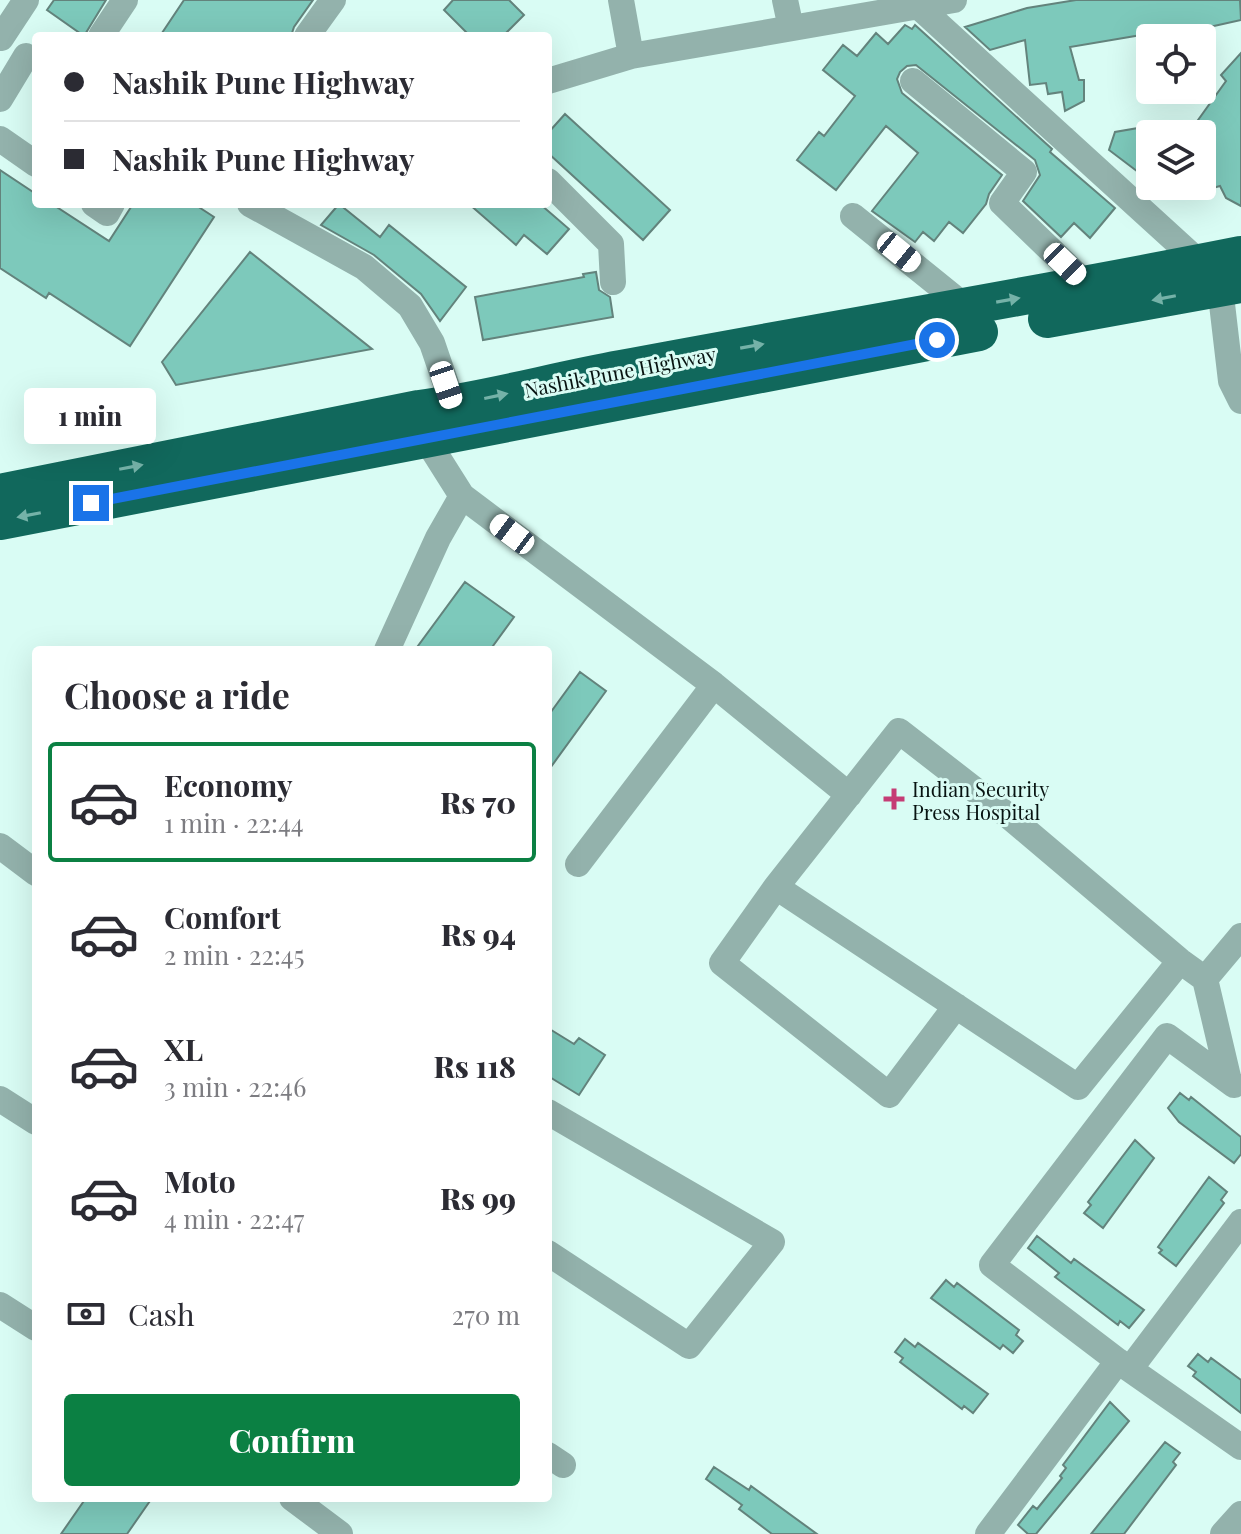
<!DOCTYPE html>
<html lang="en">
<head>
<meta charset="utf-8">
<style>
  body { margin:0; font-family:"Playfair Display",serif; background:#f2f2f3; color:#2b2b33; height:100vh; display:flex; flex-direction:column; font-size:30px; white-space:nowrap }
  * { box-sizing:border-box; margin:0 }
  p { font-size:26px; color:#7c7c81 }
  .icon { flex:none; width:44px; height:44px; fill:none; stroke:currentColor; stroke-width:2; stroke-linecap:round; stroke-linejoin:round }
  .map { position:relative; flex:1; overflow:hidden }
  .panel { position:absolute; left:32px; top:646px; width:520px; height:856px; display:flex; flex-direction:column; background:#fff; border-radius:8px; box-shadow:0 8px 32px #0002 }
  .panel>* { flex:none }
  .top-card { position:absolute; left:32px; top:32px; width:520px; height:176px; border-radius:8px; box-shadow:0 8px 32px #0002; display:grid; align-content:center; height:176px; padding:0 32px; background:#fff }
  .buttons { position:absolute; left:1136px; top:24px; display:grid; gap:16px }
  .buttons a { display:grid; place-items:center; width:80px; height:80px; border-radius:8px; background:#fff; box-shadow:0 8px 32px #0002; font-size:40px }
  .end { position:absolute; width:36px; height:36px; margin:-18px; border:10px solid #1a73e8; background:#fff; box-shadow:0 0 0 4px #fff }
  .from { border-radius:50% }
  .bubble { position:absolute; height:56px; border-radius:8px; background:#fff; box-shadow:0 8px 32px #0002; font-size:26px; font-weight:800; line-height:56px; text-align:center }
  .car { position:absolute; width:24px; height:48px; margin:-24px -12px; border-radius:10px; box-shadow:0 0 6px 2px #0007; background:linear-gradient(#fff 24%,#345 0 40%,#fff 0 76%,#345 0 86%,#fff 0) }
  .top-card b { display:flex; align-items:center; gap:28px; height:76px; font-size:30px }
  .top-card b+b { border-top:2px solid #e1e1e2 }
  .top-card i { width:20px; height:20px; background:#2b2b33 }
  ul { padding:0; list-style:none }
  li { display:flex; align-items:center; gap:24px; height:120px; margin:0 16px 12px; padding:0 16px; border:4px solid transparent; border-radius:8px }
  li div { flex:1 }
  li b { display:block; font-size:30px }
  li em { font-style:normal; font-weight:800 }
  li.active { border-color:#0b8043 }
  li>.icon { width:72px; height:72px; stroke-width:1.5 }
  h2 { padding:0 32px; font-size:36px; line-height:96px }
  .pay { display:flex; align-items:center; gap:20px; height:88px; padding:0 32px; font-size:30px }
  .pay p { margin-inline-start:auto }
  .cta { display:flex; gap:16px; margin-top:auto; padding:16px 32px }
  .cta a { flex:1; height:92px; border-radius:8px; background:#0b8043; color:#fff; font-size:32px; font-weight:800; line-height:92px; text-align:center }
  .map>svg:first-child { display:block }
  .building { fill:#7dc9bb; stroke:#63837c; stroke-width:2 }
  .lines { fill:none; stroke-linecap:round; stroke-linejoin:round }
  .minor { stroke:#93b2ac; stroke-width:26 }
  .highway { stroke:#11685c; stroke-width:38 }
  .oneway { fill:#75b2a8 }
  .route { stroke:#1a73e8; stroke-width:10 }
  .poi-dot { fill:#c53c75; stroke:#d9fcf4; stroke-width:3 }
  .labels { text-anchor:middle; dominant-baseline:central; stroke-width:6; stroke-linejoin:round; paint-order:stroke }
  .street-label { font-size:20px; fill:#071311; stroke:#d9fcf4 }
  .poi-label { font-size:20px; fill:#071311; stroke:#d9fcf4; text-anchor:start }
</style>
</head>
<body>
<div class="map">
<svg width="1241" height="1534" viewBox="0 0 1241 1534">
  <rect width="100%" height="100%" fill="#d9fcf4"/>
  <path class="building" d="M54,0h52l-22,36 -37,-26z
    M184,0h129l-19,27 -3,9h-131z
    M453,0h56l15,15 -21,21h-33l-26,-26z
    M1076,0h164l1,20 -63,14 -1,-5 -107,18 9,33h5v21l-19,10 -3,-19 -14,2 -2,-11 -16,2 -5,-45 -35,10 -25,-23 62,-19z
    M905,25l7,4 3,-4 137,124 -2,3 65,56 -25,30 -16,-15 -13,14 -38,-36 17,-26 -5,-15 -119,-95 -9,1 -7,6 -3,7 5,14 100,82 -13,19 -3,10 -23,29 -14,-11 -15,19 -11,-9 -8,10 -43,-31 46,-58 -32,-27 -50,64 -39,-30 22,-28 5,4 31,-40 -32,-26 20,-25 14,11 19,-23 12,11z
    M1241,53v153l-15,-8 -6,-12 -18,5v-57h-14l38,-53 -5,-6z
    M565,114l105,96 -27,30 -95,-87v-20z
    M1150,126v55l-41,-31 6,-18z
    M0,170l36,24v10h16l57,37 24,-37h61l20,13 -84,129 -81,-53 -3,5 -46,-30z
    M339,204l41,33 9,-12 77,62 -26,34 -19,-27 -47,-39 -53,-30z
    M469,204h71l29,25 -22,25 -23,-19 -8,10z
    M250,252l122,97 -196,36 -14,-23z
    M596,272l3,18 11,7 3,20 -130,23 -8,-43 109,-20 -1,-3z
    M465,582l49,35 -24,33h-75z
    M580,672l26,19 -58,80v-55z
    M548,1028l26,16 5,-6 26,17 -26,40 -31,-19z
    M1180,1093l9,7 2,-3 50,40v17l-7,9 -55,-41 -11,-14z
    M1135,1140l19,18 -51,70 -19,-15 7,-8 -3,-3z
    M1209,1177l18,15 -6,8 3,3 -48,63 -17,-13 3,-3 -4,-3z
    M1037,1236l34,27 3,-4 70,51 -15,18 -9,-7 -2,4 -63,-48 4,-4 -31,-25z
    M946,1280l8,7 3,-4 62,47 -3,5 7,6 -10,12 -10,-8 -3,4 -69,-51z
    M905,1339l10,8 3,-4 70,51 -15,19 -9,-7 -2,3 -62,-47 3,-4 -8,-6z
    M1198,1354l10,8 3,-4 30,22v33l-48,-37 3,-4 -8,-6z
    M1110,1402l19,19 -93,113h-8l-10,-9 15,-19 4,3 25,-31 -2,-2 6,-8 -3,-3z
    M1165,1442l15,11 -7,9 3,3 -52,69h-33z
    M714,1467l35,23 2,-4 66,48h-45l-33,-25 3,-4 -36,-26z
    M86,1498h66l-25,36h-66z"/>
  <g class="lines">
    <path class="minor" d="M621,0l10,56
      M785,0l6,28
      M918,6l282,257
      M101,36l24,-36
      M307,36l26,-36
      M1,38l25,-38
      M548,81l83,-25 323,-56
      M913,81l111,91 -22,31 85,82
      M0,99l26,-43
      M0,139l36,25
      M548,181l63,63 2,38
      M94,204l13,9 5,-9
      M250,204l114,63 46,39 22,37 25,73
      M853,216l114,92
      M1220,287l11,94 10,20
      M423,425l3,14 36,57 252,189 135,110
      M387,650l51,-112 24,-42
      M0,846l36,27
      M578,864l136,-179
      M776,887l-54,76 167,132 67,-89
      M1180,961l-102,126 -302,-200 123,-156 112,87 169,143 25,18 24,102
      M1205,979l36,-43
      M0,1099l36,23
      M548,1112l224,130 -83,104 -141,-93
      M0,1305l36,23
      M1118,1361l-126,-96 175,-229 67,49
      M1130,1369l111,-147
      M548,1455l15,10
      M292,1498l48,36
      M988,1534l130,-173 123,86
      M1223,1534l18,-20"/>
    <path class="highway" d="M1047,319l194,-35
      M0,493l419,-84c68,-9 135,-28 202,-40 207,-39 414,-73 620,-114
      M0,521l979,-189"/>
  </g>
  <defs><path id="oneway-solid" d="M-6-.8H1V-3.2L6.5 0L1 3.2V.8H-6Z" transform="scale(2)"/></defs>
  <g class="oneway">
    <use href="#oneway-solid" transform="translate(1164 298) rotate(169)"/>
    <use href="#oneway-solid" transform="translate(1008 300) rotate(-10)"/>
    <use href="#oneway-solid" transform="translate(752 346) rotate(-10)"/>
    <use href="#oneway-solid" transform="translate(496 396) rotate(-12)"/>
    <use href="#oneway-solid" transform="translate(131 467) rotate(-11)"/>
    <use href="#oneway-solid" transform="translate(29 515) rotate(169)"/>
  </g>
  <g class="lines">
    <path class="route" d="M91,503l846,-163"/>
  </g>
  <path class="poi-dot" d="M890 787h8v8h8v8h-8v8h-8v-8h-8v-8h8z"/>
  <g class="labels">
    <g class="street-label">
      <text transform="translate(620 371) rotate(-11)">Nashik Pune Highway</text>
    </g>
    <g class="poi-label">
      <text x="912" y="788">Indian Security<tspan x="912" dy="23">Press Hospital</tspan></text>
    </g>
  </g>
</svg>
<div class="buttons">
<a><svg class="icon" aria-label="locate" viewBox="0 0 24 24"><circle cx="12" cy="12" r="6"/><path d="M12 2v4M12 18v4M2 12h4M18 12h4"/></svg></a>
<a><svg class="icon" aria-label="layers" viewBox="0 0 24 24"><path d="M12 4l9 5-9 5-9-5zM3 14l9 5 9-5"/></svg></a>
</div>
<i class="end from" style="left:937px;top:340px"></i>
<i class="end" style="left:91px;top:503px"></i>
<div class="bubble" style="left:24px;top:388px;width:132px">1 min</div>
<i class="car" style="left:899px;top:252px;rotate:129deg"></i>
<i class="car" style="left:1065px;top:264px;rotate:134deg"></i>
<i class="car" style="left:446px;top:385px;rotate:161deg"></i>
<i class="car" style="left:512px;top:534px;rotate:307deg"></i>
<div class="top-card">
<b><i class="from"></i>Nashik Pune Highway</b>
<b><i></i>Nashik Pune Highway</b>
</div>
<section class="panel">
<h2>Choose a ride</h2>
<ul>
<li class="active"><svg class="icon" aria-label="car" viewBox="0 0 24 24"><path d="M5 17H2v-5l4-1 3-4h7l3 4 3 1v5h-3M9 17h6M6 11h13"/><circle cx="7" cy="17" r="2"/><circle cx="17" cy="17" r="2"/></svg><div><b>Economy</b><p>1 min · 22:44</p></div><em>Rs 70</em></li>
<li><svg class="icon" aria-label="car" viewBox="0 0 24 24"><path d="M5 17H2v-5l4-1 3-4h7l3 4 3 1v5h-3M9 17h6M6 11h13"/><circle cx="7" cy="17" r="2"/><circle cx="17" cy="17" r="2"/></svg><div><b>Comfort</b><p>2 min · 22:45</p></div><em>Rs 94</em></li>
<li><svg class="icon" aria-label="car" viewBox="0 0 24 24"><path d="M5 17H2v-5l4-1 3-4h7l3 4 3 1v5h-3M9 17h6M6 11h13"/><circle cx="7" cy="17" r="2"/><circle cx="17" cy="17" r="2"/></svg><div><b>XL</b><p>3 min · 22:46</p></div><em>Rs 118</em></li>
<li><svg class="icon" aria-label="car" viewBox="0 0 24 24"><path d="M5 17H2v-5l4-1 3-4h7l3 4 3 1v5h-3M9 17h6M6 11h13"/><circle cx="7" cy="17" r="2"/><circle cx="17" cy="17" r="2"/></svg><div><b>Moto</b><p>4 min · 22:47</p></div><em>Rs 99</em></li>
</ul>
<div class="pay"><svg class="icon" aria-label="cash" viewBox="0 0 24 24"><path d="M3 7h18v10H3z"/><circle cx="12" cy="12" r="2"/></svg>Cash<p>270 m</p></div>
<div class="cta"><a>Confirm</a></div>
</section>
</div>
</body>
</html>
